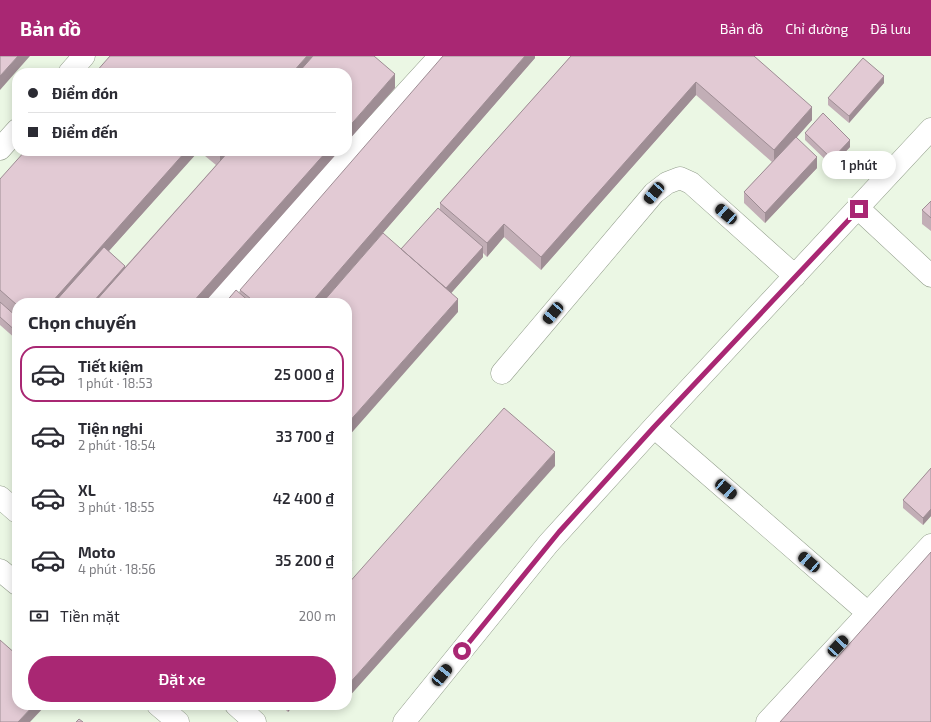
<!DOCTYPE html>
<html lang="vi">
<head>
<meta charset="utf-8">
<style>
  body { margin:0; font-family:"Exo 2",sans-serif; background:#f7f7f7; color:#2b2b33; height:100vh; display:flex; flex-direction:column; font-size:15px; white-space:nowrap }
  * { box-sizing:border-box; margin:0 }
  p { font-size:13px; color:#7c7c81 }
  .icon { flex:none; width:22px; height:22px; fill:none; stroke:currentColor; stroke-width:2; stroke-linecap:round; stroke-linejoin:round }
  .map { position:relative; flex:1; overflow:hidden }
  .drawer { position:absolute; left:12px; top:242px; width:340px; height:412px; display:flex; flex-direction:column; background:#fff; border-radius:16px; box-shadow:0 2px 10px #0003 }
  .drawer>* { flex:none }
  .banner { position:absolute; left:12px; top:12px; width:340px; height:88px; border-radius:16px; box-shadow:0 2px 10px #0003; display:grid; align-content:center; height:88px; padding:0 16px; background:#fff }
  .end { position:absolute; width:18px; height:18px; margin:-9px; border:5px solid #a92773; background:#fff; box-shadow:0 0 0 2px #fff }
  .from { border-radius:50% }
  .bubble { position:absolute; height:28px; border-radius:14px; background:#fff; box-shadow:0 2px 10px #0003; font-size:13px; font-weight:600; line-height:28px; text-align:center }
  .car { position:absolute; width:12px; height:24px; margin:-12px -6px; border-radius:5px; box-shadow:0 0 3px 1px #0007; background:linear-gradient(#222 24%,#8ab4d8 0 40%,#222 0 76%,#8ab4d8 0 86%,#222 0) }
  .banner b { display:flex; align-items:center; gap:14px; height:38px; font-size:15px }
  .banner b+b { border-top:1px solid #e1e1e2 }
  .banner i { width:10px; height:10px; background:#2b2b33 }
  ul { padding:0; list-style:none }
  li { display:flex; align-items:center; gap:12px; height:56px; margin:0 8px 6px; padding:0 8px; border:2px solid transparent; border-radius:16px }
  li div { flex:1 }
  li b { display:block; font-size:15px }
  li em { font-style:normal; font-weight:600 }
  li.on { border-color:#a92773 }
  li>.icon { width:36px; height:36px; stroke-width:1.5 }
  h2 { padding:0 16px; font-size:18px; line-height:48px }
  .pay { display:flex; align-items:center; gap:10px; height:44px; padding:0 16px; font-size:15px }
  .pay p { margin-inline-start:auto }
  .cta { display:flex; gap:8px; margin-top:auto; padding:8px 16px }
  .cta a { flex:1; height:46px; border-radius:24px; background:#a92773; color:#fff; font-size:16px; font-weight:600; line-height:46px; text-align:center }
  header { display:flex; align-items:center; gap:24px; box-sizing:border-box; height:56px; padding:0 20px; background:#a92773; color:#fff }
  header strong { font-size:19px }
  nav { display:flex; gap:22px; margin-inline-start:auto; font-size:14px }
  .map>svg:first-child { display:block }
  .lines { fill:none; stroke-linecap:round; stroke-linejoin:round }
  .minor-casing { stroke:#939e8c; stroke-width:23 }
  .minor { stroke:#fff; stroke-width:22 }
  .wall { fill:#c2aeb6 }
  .shaded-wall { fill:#9e8d94 }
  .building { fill:#e2cad4; stroke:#9e8d94 }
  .route { stroke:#a92773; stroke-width:5 }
</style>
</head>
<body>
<header>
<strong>Bản đồ</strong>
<nav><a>Bản đồ</a><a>Chỉ đường</a><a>Đã lưu</a></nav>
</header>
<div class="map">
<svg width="931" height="666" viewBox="0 0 931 666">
  <rect width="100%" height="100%" fill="#ebf7e4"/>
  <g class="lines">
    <defs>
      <path id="minor" d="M69,17l15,-17
        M0,93l17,-19
        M859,153l72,67
        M214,247l226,-247
        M502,317l152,-180 13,-10 13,-5 11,5 104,93
        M654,371l214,186
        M0,441l17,15
        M0,514l17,14
        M158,649l20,17
        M236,649l19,17
        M404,666l144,-178 106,-117 277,-298
        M767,666l164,-177"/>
    </defs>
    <use href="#minor" class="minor-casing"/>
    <use href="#minor" class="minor"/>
  </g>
  <path class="wall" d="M535,0v2l-193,222 59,-31 39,-39v-7l131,-147h183l58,64 -16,18 21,30 -52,55 -21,-20v-11l28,-30 -76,-67 -155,175 -37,-33 -17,20 -4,-4v4l-32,36 7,19 -111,-9h-122l15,-10v-3z
    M884,27l-35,40 -21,-18v-7z
    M17,71v11l-2,-1v-7z
    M805,77l45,14 -18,19 -27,-26z
    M198,95l-89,100 16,16 91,-102 -17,-14h140l-135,152h-187v37l-17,-15v-146z
    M931,145v30l-9,-7v-14z
    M931,412v48l-8,9 -20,-17v-8z
    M281,649h13l-6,7z"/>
  <path class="shaded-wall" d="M18,0h12l-30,34v-14z
    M307,0h11l-15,17h-11z
    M525,0h10v2l-213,245h-11z
    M395,18v14l-48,54v-13z
    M884,20v7l-35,40v-7z
    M696,26v13l-155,175v-13z
    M812,51v13l-38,43v-13z
    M850,84v7l-18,19v-7z
    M186,95h12v1l-136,151h-11z
    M224,95h12l-16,18v-14z
    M327,95h12l-135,152h-12z
    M817,101v11l-52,55v-10z
    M504,168v13l-17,20v-14z
    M483,191v10l-37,42v-11z
    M125,210v10l-23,27h-10z
    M458,243v13l-111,126v-14z
    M555,396v14l-208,233v-13z
    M931,453v7l-8,9v-7z
    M352,504v11l-5,5v-10z
    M34,649h12l-16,17h-12z
    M288,649h6l-6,7z"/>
  <path class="building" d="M0,0h18l-18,20z
    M110,0h197l-15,17h-197z
    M313,0h61l21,18 -48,55v-56h-49z
    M443,0h82l-214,247h-55l-16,-13z
    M571,0h183l58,51 -38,43 -78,-68 -155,175 -37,-33 -17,19 -47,-40z
    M863,2l21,18 -35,40 -21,-18z
    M823,57l27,27 -18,19 -27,-26z
    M796,81l21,20 -52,56 -21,-21z
    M25,95h161l-135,152h-34v2l-17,-15v-111z
    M215,95h9l-4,4z
    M229,95h98l-135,152h-98z
    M931,145v17l-9,-8z
    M438,152l45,39 -37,41 -45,-39z
    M383,177l75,66 -111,125v-121h-25z
    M104,191l21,19 -33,37h-38z
    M236,234l15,13h-26z
    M0,246l17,15v15l-17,-15z
    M504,352l51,44 -208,234v-101z
    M931,412v41l-8,9 -20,-18z
    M931,496v170h-151z
    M347,500l5,4 -5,6z
    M0,584l17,15v50h17l-16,17h-18z
    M79,663l4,3h-7z"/>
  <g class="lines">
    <path class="route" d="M462,595l97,-119 95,-105 205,-218"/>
  </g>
</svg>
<i class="end from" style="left:462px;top:595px"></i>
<i class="end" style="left:859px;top:153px"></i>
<div class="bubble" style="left:822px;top:95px;width:74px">1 phút</div>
<i class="car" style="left:654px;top:137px;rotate:220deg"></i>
<i class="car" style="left:726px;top:158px;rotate:311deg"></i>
<i class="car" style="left:553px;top:257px;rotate:220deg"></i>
<i class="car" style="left:726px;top:433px;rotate:131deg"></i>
<i class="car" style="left:809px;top:506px;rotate:311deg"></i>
<i class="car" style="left:838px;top:590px;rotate:43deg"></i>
<i class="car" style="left:442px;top:619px;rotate:39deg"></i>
<div class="banner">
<b><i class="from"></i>Điểm đón</b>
<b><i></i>Điểm đến</b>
</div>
<section class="drawer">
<h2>Chọn chuyến</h2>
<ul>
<li class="on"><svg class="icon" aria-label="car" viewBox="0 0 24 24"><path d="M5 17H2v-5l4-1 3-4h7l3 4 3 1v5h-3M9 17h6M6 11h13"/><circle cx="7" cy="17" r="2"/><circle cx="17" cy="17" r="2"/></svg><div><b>Tiết kiệm</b><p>1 phút · 18:53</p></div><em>25 000 ₫</em></li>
<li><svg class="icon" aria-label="car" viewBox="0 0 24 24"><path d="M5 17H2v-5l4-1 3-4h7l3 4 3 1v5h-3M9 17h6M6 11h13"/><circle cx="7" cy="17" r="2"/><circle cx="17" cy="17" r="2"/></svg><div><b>Tiện nghi</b><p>2 phút · 18:54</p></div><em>33 700 ₫</em></li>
<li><svg class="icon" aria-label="car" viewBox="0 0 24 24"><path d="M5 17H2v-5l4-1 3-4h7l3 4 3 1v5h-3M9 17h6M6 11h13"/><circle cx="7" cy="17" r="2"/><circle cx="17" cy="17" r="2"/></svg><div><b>XL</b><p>3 phút · 18:55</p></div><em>42 400 ₫</em></li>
<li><svg class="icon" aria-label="car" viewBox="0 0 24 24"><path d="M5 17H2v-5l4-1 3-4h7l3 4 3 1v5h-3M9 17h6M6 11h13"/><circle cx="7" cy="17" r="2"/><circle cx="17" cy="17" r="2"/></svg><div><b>Moto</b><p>4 phút · 18:56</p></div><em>35 200 ₫</em></li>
</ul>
<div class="pay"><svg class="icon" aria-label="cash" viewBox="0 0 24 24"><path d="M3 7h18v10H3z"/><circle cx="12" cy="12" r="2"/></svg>Tiền mặt<p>200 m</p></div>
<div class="cta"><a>Đặt xe</a></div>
</section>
</div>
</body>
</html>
